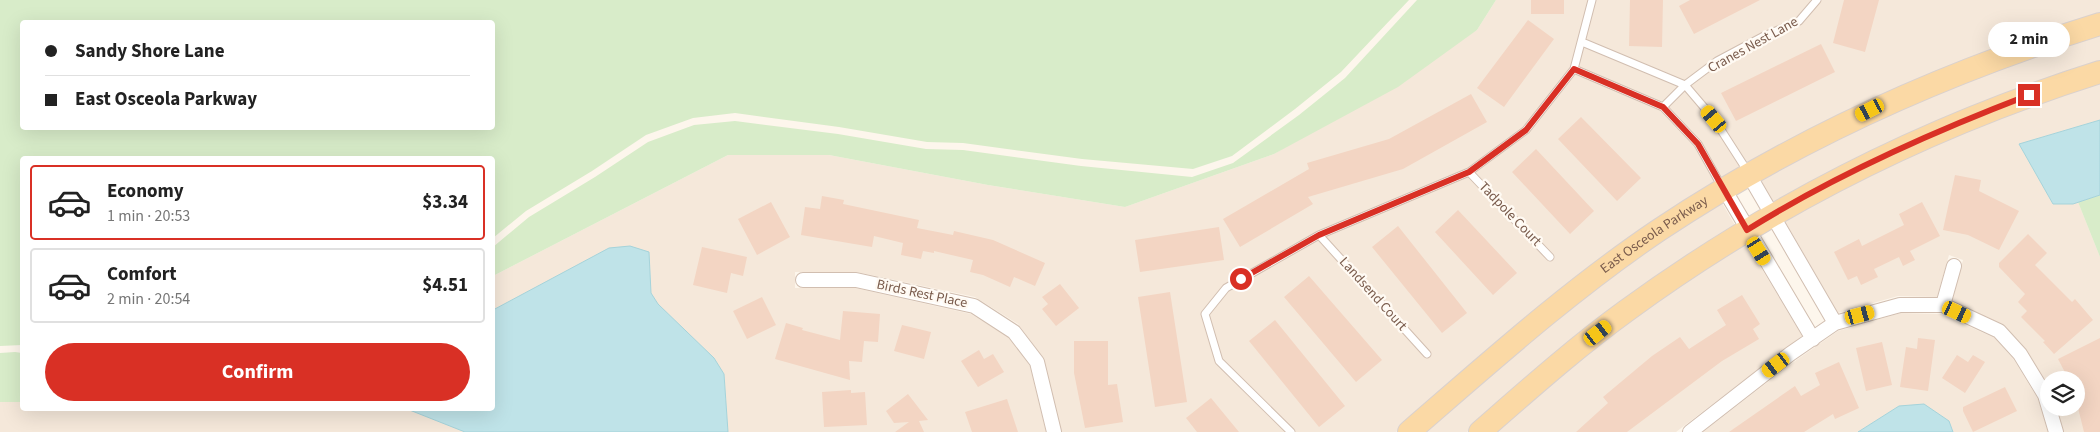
<!DOCTYPE html>
<html lang="en">
<head>
<meta charset="utf-8">
<style>
  body { margin:0; font-family:"Source Sans 3",sans-serif; background:#f6f6f6; color:#222; height:100vh; display:flex; flex-direction:column; font-size:19px; white-space:nowrap }
  * { box-sizing:border-box; margin:0 }
  p { font-size:16px; color:#767676 }
  .icon { flex:none; width:28px; height:28px; fill:none; stroke:currentColor; stroke-width:2; stroke-linecap:round; stroke-linejoin:round }
  .map { position:relative; flex:1; overflow:hidden }
  .panel { position:absolute; left:20px; top:156px; width:475px; height:255px; display:flex; flex-direction:column; background:#fff; border-radius:5px; box-shadow:0 5px 20px #0002 }
  .panel>* { flex:none }
  .hud { position:absolute; left:20px; top:20px; width:475px; height:110px; border-radius:5px; box-shadow:0 5px 20px #0002; display:grid; align-content:center; height:110px; padding:0 25px; background:#fff }
  .buttons { position:absolute; left:2040px; top:371px; display:grid; gap:10px }
  .buttons a { display:grid; place-items:center; width:45px; height:45px; border-radius:50%; background:#fff; box-shadow:0 5px 20px #0002; font-size:25px }
  .end { position:absolute; width:22px; height:22px; margin:-11px; border:6px solid #d93025; background:#fff; box-shadow:0 0 0 2px #fff }
  .from { border-radius:50% }
  .bubble { position:absolute; height:35px; border-radius:18px; background:#fff; box-shadow:0 5px 20px #0002; font-size:16px; font-weight:700; line-height:35px; text-align:center }
  .car { position:absolute; width:15px; height:30px; margin:-15px -8px; border-radius:6px; box-shadow:0 0 4px 1px #0007; background:linear-gradient(#f5c518 24%,#345 0 40%,#f5c518 0 76%,#345 0 86%,#f5c518 0) }
  .hud b { display:flex; align-items:center; gap:18px; height:48px; font-size:19px }
  .hud b+b { border-top:1px solid #e0e0e0 }
  .hud i { width:12px; height:12px; background:#222 }
  ul { padding:9px 0 0; list-style:none }
  li { display:flex; align-items:center; gap:15px; height:75px; margin:0 10px 8px; padding:0 15px; border:2px solid #e0e0e0; border-radius:5px }
  li div { flex:1 }
  li b { display:block; font-size:19px }
  li em { font-style:normal; font-weight:700 }
  li.active { border-color:#d93025 }
  li>.icon { width:45px; height:45px; stroke-width:1.5 }
  .cta { display:flex; gap:10px; margin-top:auto; padding:10px 25px }
  .cta a { flex:1; height:58px; border-radius:30px; background:#d93025; color:#fff; font-size:20px; font-weight:700; line-height:58px; text-align:center }
  .map>svg:first-child { display:block }
  .residential { fill:#f5e8da }
  .green { fill:#d8ecc9; fill-rule:evenodd }
  .water { fill:#bfe3e8; stroke:#a5d3da }
  .building { fill:#f3d5c3 }
  .lines { fill:none; stroke-linecap:round; stroke-linejoin:round }
  .lane-casing { stroke:#d1beb0; stroke-width:9 }
  .street-casing { stroke:#d1beb0; stroke-width:16 }
  .primary-casing { stroke:#dad1cd; stroke-width:24 }
  .lane { stroke:#fff; stroke-width:7 }
  .street { stroke:#fff; stroke-width:14 }
  .primary { stroke:#fbd9a5; stroke-width:22 }
  .route { stroke:#d93025; stroke-width:6 }
  .labels { text-anchor:middle; dominant-baseline:central; stroke-width:4.5; stroke-linejoin:round; paint-order:stroke }
  .street-label { font-size:14px; fill:#7a5c4d; stroke:#fffaf3 }
</style>
</head>
<body>
<div class="map">
<svg width="2100" height="432" viewBox="0 0 2100 432">
  <rect width="100%" height="100%" fill="#fdf6ec"/>
  <path class="residential" d="M1496,0h604v15l-162,57 -405,242 -137,118h-335l-17,-73 -26,-35 -43,-27 -118,-25h-62v16h60l116,26 39,24 20,28 16,66h-318l-4,-58 -10,-16 -56,-54 -7,-11 -2,-41 -116,38 -40,20v-34l235,-121h101l159,30 137,22 149,-53 203,-124z
    M2100,32v31l-326,141 -14,-26 47,-26 136,-64z
    M2100,81v39l-81,24 34,60h20l5,-2 22,55v175h-37l-7,-24h20v-28h-27v6l-23,-37 -22,-24 -52,-24 11,-41 -14,-5 -12,42 -39,-1 -60,17 -55,-95 184,-90z
    M1721,201l15,26 -237,178 -32,27h-46l187,-155z
    M1745,241l57,95 -126,96h-184l132,-109z
    M1901,313l40,1 54,24 19,22 24,39 10,33h-95l-4,-11 -50,-15 -41,26h-155l92,-71 43,-30z
    M0,402h22v7h385l58,23h-465z"/>
  <path class="green" d="M0,0h1409l-68,72 -46,37 -63,47 -39,13 -111,-10 -119,-16 -36,-1 -88,-15 -104,-14 -42,5 -47,17 -54,36 -66,40 -33,27 -1,-79h-470v186l-22,1zM492,22v106h-470v-106z
    M1417,0h79l-19,30 -79,57 -124,67 -149,53 -137,-22 -159,-30h-101l-235,121v-29l36,-30 66,-40 53,-35 46,-17 41,-4 103,13 88,15 37,1 118,16 111,11 41,-14 66,-48 46,-37z
    M2100,195v62l-22,-55z
    M15,352l7,1v49h-22v-49z"/>
  <path class="water" d="M2100,120v75l-27,9h-20l-34,-60z
    M630,246l19,6 2,41 7,11 56,54 10,16 4,58h-263l-58,-23h85l1,-99 116,-62z
    M1924,404l25,17 4,11h-95l41,-26z"/>
  <path class="building" d="M1531,0h33v14h-33z
    M1630,0h33l-1,47 -33,-1z
    M1690,0h70l-66,34 -15,-28z
    M1844,0h35l-14,52 -32,-9z
    M1528,20l26,19 -50,68 -27,-19z
    M1821,44l14,28 -99,49 -15,-28z
    M1471,94l16,28 -84,47 -95,28 5,7 -73,43 -17,-28 86,-50 -2,-6 82,-24z
    M1581,117l60,61 -24,23 -59,-62z
    M1536,149l58,62 -24,23 -58,-62z
    M1955,175l26,5 -2,11 40,20 -20,39 -31,-15 -25,-5z
    M822,196l22,4 -1,4 76,16 -2,8 36,7 1,-4 39,9 52,23 -10,23 -21,-9 -4,10 -27,-12 -13,-3 3,-12 -39,-9v2l-11,-2 -2,8 -20,-4 2,-12 -29,-7 -2,11 -71,-12 4,-28 15,2z
    M771,202l19,35 -33,18 -19,-36z
    M1922,202l18,34 -30,15 5,9 -12,6 -4,-9 -25,12 4,8 -17,8 -4,-9 -9,4 -14,-28 25,-13 3,7 42,-21 -5,-11z
    M1458,210l59,63 -24,22 -58,-63z
    M1398,226l69,87 -25,20 -70,-86z
    M1219,227l5,33 -84,12 -5,-32z
    M2028,234l19,19 -12,12 37,37 3,-3 18,21 -39,34 -11,-12 2,-1 -24,-24 6,-6 -9,-9 7,-8 -26,-27v-4z
    M702,247l45,10 -4,19 -12,-3 -4,20 -34,-8z
    M1309,276l73,84 -26,22 -72,-85z
    M1060,284l19,24 -23,18 -14,-17 6,-5 -6,-7z
    M1170,292l17,110 -32,5 -17,-110z
    M1742,295l18,29 -7,5 6,10 -37,22 -95,71h-51l32,-29 -5,-6 49,-41 28,-19 9,12 37,-24 -9,-15z
    M762,297l14,28 -29,14 -14,-28z
    M843,311l37,3 -2,28 -14,-1 -2,21 -13,-1 1,19 -75,-21 11,-36 17,5 -1,2 38,10z
    M1275,320l70,86 -26,21 -70,-86z
    M902,325l29,7 -7,27 -30,-8z
    M1918,338l17,2 -7,51 -28,-4 6,-40 11,2z
    M2100,338v94h-16l-8,-32v-20h-7l-11,-21z
    M1074,341h34v44l9,-1 6,38 -38,6 -11,-55z
    M1882,342l10,43 -26,6 -10,-43z
    M979,350l5,9 9,-5 11,18 -26,15 -17,-26z
    M1957,355l11,7 5,-7 12,7 -20,31 -23,-15z
    M1839,362l20,46 -24,11 -2,-5 -29,18h-75l66,-46 6,10 19,-11 -5,-12z
    M2005,387l12,24 -44,21 -10,-21v-4z
    M851,390v3l14,-1 2,33 -43,2 -2,-35z
    M908,394l20,26 -9,1 5,11h-29l14,-10 -15,1 -8,-12z
    M1211,398l28,34h-42l-11,-14z
    M1007,399l11,33h-46l-7,-20z"/>
  <g class="lines">
    <defs>
      <path id="lane" d="M1582,42l103,43 29,34 34,53
        M1574,69l89,38 35,37 24,43
        M1663,107l22,-22 32,-24 45,-24 37,-16 18,-21
        M1469,172l81,85
        M1319,235l108,119
        M1291,432l-72,-71 -14,-47 21,-26 93,-53 150,-63 57,-42 48,-61 18,-69"/>
      <path id="street" d="M1749,175l86,148
        M1724,189l89,150
        M803,280h53l118,26 40,26 23,30 17,70
        M1943,305l11,-39
        M1690,432l100,-78 45,-31 65,-18h43l56,26 21,23 25,41 11,37"/>
      <g id="primary">
        <path id="s1" d="M1409,432c81,-70 161,-142 250,-202 138,-92 283,-157 441,-206"/>
        <path d="M1480,432c47,-41 95,-84 146,-121 145,-106 302,-185 474,-239"/>
      </g>
    </defs>
    <use href="#lane" class="lane-casing"/>
    <use href="#street" class="street-casing"/>
    <use href="#primary" class="primary-casing"/>
    <use href="#lane" class="lane"/>
    <use href="#street" class="street"/>
    <use href="#primary" class="primary"/>
  </g>
  <g class="lines">
    <path class="route" d="M1241,279l78,-44 150,-63 57,-42 48,-61 89,38 35,37 49,86c88,-55 185,-98 282,-135"/>
  </g>
  <g class="labels">
    <g class="street-label">
      <text transform="translate(1753 45) rotate(-29)">Cranes Nest Lane</text>
      <text transform="translate(1510 214) rotate(46)">Tadpole Court</text>
      <text stroke="none"><textPath href="#s1" startOffset="315">East Osceola Parkway</textPath></text>
      <text transform="translate(922 294) rotate(12)">Birds Rest Place</text>
      <text transform="translate(1373 294) rotate(48)">Landsend Court</text>
    </g>
  </g>
</svg>
<div class="buttons">
<a><svg class="icon" aria-label="layers" viewBox="0 0 24 24"><path d="M12 4l9 5-9 5-9-5zM3 14l9 5 9-5"/></svg></a>
</div>
<i class="end from" style="left:1241px;top:279px"></i>
<i class="end" style="left:2029px;top:95px"></i>
<div class="bubble" style="left:1988px;top:22px;width:82px">2 min</div>
<i class="car" style="left:1870px;top:110px;rotate:243deg"></i>
<i class="car" style="left:1714px;top:119px;rotate:320deg"></i>
<i class="car" style="left:1759px;top:251px;rotate:148deg"></i>
<i class="car" style="left:1957px;top:312px;rotate:115deg"></i>
<i class="car" style="left:1860px;top:315px;rotate:75deg"></i>
<i class="car" style="left:1598px;top:333px;rotate:52deg"></i>
<i class="car" style="left:1776px;top:365px;rotate:233deg"></i>
<div class="hud">
<b><i class="from"></i>Sandy Shore Lane</b>
<b><i></i>East Osceola Parkway</b>
</div>
<section class="panel">
<ul>
<li class="active"><svg class="icon" aria-label="car" viewBox="0 0 24 24"><path d="M5 17H2v-5l4-1 3-4h7l3 4 3 1v5h-3M9 17h6M6 11h13"/><circle cx="7" cy="17" r="2"/><circle cx="17" cy="17" r="2"/></svg><div><b>Economy</b><p>1 min · 20:53</p></div><em>$3.34</em></li>
<li><svg class="icon" aria-label="car" viewBox="0 0 24 24"><path d="M5 17H2v-5l4-1 3-4h7l3 4 3 1v5h-3M9 17h6M6 11h13"/><circle cx="7" cy="17" r="2"/><circle cx="17" cy="17" r="2"/></svg><div><b>Comfort</b><p>2 min · 20:54</p></div><em>$4.51</em></li>
</ul>
<div class="cta"><a>Confirm</a></div>
</section>
</div>
</body>
</html>
